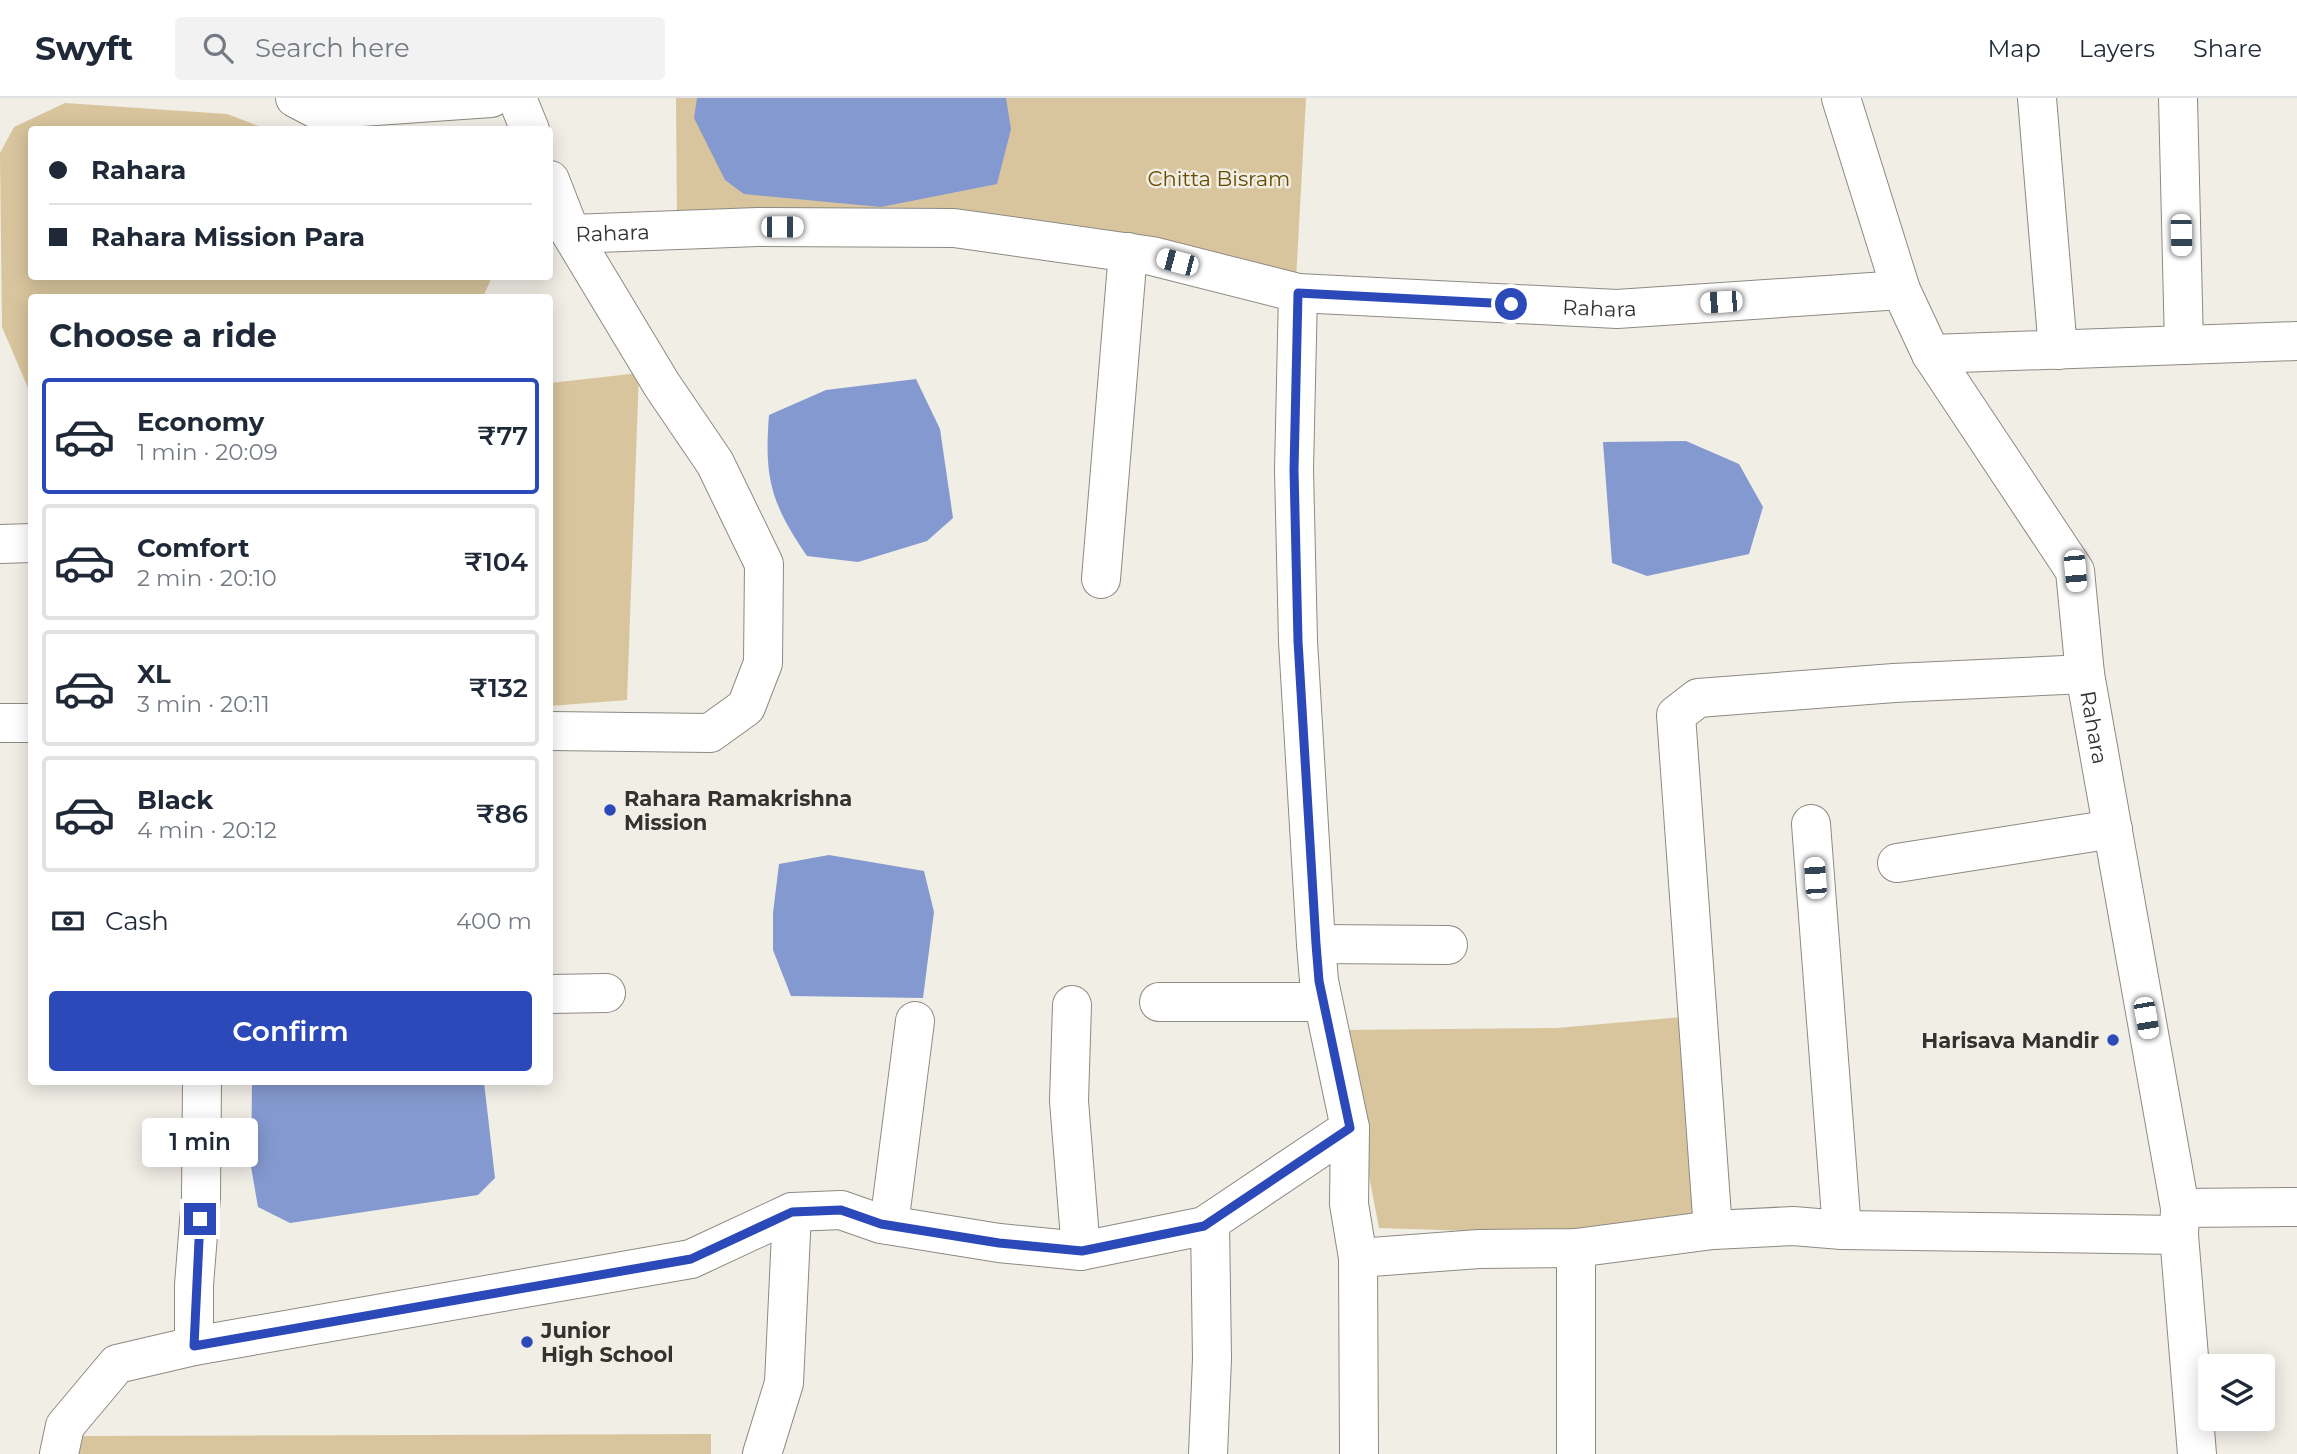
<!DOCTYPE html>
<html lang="en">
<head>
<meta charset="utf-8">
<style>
  body { margin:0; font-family:Montserrat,sans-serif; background:#f2f2f3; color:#1f2937; height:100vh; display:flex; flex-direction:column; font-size:26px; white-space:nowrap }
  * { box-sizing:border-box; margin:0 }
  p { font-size:23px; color:#747a83 }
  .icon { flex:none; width:38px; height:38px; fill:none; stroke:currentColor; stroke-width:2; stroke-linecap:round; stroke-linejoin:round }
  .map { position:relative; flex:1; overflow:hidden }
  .panel { position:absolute; left:28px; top:196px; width:525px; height:791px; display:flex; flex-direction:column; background:#fff; border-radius:7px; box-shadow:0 4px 18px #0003 }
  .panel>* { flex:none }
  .guide { position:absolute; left:28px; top:28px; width:525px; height:154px; border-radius:7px; box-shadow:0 4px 18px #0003; display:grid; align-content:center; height:154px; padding:0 21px; background:#fff }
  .fabs { position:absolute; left:2198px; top:1256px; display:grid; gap:14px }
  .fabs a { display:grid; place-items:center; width:77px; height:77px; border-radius:7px; background:#fff; box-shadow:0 4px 18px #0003; font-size:35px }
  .end { position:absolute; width:32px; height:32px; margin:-16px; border:9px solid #2b49b9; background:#fff; box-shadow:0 0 0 4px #fff }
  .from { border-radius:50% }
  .bubble { position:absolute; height:49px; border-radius:7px; background:#fff; box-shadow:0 4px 18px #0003; font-size:23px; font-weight:600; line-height:49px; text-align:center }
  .car { position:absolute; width:21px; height:42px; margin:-21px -10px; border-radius:9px; box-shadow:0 0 5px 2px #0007; background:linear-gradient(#fff 24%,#345 0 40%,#fff 0 76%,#345 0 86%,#fff 0) }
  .guide b { display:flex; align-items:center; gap:24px; height:66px; font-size:26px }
  .guide b+b { border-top:2px solid #e0e1e3 }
  .guide i { width:18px; height:18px; background:#1f2937 }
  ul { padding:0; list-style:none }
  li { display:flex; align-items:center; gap:21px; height:116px; margin:0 14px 10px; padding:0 7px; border:4px solid #e0e1e3; border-radius:7px }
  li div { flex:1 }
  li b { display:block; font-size:26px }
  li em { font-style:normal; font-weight:600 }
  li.current { border-color:#2b49b9 }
  li>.icon { width:63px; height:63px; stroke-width:1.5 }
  h2 { padding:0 21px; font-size:32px; line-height:84px }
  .pay { display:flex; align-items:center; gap:18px; height:77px; padding:0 21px; font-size:26px }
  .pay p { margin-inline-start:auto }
  .action { display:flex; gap:14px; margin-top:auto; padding:14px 21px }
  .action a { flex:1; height:80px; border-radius:7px; background:#2b49b9; color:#fff; font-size:28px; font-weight:600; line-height:80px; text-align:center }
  header { display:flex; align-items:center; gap:42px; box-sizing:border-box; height:98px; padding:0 35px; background:#fff; border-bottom:2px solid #e0e1e3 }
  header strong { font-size:33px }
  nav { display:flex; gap:38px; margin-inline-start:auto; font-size:24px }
  .search { width:490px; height:63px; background:#f2f2f3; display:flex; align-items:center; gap:18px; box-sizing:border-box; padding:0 24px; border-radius:7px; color:#747a83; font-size:26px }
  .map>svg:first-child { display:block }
  .green { fill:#d8c59d }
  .water { fill:#8499cf }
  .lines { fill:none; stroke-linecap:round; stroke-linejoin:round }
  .minor-casing { stroke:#8d8a83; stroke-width:40 }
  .minor { stroke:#fff; stroke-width:38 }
  .route { stroke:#2b49b9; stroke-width:9 }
  .poi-dot { fill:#2b49b9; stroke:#f1eee6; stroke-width:2.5 }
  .labels { text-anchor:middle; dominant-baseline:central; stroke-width:5; stroke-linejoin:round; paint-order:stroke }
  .park-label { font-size:21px; fill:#684d00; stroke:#f1eee6 }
  .street-label { font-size:21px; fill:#34322f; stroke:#f1eee6 }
  .poi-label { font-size:21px; font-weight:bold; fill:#34322f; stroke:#f1eee6; text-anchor:start }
</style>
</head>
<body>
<header>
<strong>Swyft</strong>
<div class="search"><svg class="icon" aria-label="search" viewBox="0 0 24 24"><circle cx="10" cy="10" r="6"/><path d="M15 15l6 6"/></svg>Search here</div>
<nav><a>Map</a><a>Layers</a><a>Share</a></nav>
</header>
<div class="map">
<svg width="2297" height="1356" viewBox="0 0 2297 1356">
  <rect width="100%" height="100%" fill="#f1eee6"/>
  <path class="green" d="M676,0h630l-10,182 -619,-60z
    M65,5l162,11 40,15 -235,1v146l460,1 -9,20 -451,1 -1,92h-2l-27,-63 -2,-174 14,-26z
    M639,275l-12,327 -77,6v-323z
    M1683,919l17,202 -131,15 -190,-6 -38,-198 215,-2z
    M711,1336v20h-634l5,-18z"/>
  <path class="water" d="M697,0h309l5,31 -14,55 -116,23 -137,-13 -19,-14 -31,-62z
    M916,281l24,50 13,89 -26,23 -69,21 -51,-6c-36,-53 -43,-77 -38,-141l57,-25z
    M1686,343l53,23 24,43 -14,47 -102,22 -35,-13 -9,-121z
    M829,757l95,16 10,41 -11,86 -132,-2 -18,-46v-37l6,-49z
    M252,984h232l11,96 -17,17 -188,28 -32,-16 -7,-40z"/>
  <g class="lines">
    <defs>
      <g id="minor">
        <path d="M295,0l23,12 173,-12"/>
        <path d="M517,0l13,32"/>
        <path id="s1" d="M1841,0l60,192 30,64 144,217 10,103 95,534 -1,27 18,219"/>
        <path d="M2037,0l21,252"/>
        <path d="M2178,0l6,247"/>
        <path d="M550,82l21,54"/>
        <path d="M1298,195l-4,177 4,171 18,303 3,37 31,147 -1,76 9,54 121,-9 97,-1 137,-18 80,-4 49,4 337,5"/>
        <path d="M1931,256l366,-13"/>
        <path d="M0,446l32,-1"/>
        <path d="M1101,481l27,-327"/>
        <path d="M0,625h32"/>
        <path id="s2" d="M550,633l160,2 36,-26 17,-44 1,-99 -49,-101 -53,-78 -91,-151 187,-7 196,1 198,28 146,37 319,16 284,-19"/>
        <path d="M1811,726l31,406"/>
        <path d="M1897,765l216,-34"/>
        <path d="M1316,846l132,1"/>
        <path d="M550,896l56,-1"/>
        <path d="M1159,904h164"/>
        <path d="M1072,907l-3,96 12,150"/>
        <path d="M2180,1110l117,-1"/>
        <path d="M889,1127l26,-204"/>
        <path d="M1713,1132l-37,-515 22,-17 196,-15 191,-9"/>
        <path d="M1576,1150v206"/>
        <path d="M1358,1160l1,196"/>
        <path d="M194,1248l497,-87 101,-47 49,-2 40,14 118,19 82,8 123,-25 146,-98"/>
        <path d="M59,1356l6,-28 52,-62 77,-18v-61l7,-88 1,-115"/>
        <path d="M762,1356l22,-71 8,-171"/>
        <path d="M1208,1356l4,-95 -2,-137"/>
      </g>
    </defs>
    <use href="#minor" class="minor-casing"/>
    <use href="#minor" class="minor"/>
  </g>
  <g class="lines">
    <path class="route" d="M200,1121l-6,127 497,-87 101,-47 49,-2 40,14 118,19 83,8 122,-25 146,-98 -31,-147 -3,-37 -18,-303 -4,-171 4,-177 213,11"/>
  </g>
  <g class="poi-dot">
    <circle cx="610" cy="712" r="7"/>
    <circle cx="2113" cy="942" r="7"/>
    <circle cx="527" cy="1244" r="7"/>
  </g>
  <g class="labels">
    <g class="park-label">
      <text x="1219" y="80">Chitta Bisram</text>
    </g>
    <g class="street-label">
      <text stroke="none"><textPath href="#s2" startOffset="775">Rahara</textPath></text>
      <text stroke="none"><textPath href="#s2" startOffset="1769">Rahara</textPath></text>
      <text stroke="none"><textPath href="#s1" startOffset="690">Rahara</textPath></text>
    </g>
    <g class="poi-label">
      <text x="624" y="700">Rahara Ramakrishna<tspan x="624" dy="24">Mission</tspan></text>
      <text x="2099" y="942" text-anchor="end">Harisava Mandir</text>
      <text x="541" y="1232">Junior<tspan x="541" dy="24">High School</tspan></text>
    </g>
  </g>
</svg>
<div class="fabs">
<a><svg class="icon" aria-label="layers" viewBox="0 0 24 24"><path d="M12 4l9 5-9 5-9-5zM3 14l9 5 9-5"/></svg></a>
</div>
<i class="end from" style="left:1511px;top:206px"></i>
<i class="end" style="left:200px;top:1121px"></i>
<div class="bubble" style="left:142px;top:1020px;width:116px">1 min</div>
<i class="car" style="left:782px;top:129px;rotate:90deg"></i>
<i class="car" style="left:2181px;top:137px;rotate:179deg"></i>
<i class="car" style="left:1177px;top:164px;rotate:285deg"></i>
<i class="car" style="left:1721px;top:204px;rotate:266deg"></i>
<i class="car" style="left:2075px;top:473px;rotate:175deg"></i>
<i class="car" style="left:1815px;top:780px;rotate:356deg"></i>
<i class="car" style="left:2146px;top:920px;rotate:170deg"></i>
<div class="guide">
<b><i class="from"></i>Rahara</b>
<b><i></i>Rahara Mission Para</b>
</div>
<section class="panel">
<h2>Choose a ride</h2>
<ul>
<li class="current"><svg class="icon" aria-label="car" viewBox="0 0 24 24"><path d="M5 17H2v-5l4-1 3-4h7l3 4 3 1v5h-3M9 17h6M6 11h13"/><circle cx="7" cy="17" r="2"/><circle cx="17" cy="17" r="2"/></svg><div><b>Economy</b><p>1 min · 20:09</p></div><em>₹77</em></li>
<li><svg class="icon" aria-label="car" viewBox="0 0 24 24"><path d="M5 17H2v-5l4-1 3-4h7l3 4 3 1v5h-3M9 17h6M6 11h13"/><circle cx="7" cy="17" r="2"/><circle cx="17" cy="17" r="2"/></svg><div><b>Comfort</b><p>2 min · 20:10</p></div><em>₹104</em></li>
<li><svg class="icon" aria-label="car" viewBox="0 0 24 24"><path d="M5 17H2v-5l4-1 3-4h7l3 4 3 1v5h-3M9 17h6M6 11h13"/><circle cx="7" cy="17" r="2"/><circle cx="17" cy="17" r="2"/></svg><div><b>XL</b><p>3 min · 20:11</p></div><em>₹132</em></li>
<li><svg class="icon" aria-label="car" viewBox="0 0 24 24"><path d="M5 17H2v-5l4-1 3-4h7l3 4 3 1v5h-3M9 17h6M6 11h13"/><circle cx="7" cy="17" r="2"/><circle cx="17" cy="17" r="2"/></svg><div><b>Black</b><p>4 min · 20:12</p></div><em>₹86</em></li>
</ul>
<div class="pay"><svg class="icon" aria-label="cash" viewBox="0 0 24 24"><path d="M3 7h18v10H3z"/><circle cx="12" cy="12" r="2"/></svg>Cash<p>400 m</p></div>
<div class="action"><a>Confirm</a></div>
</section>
</div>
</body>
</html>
